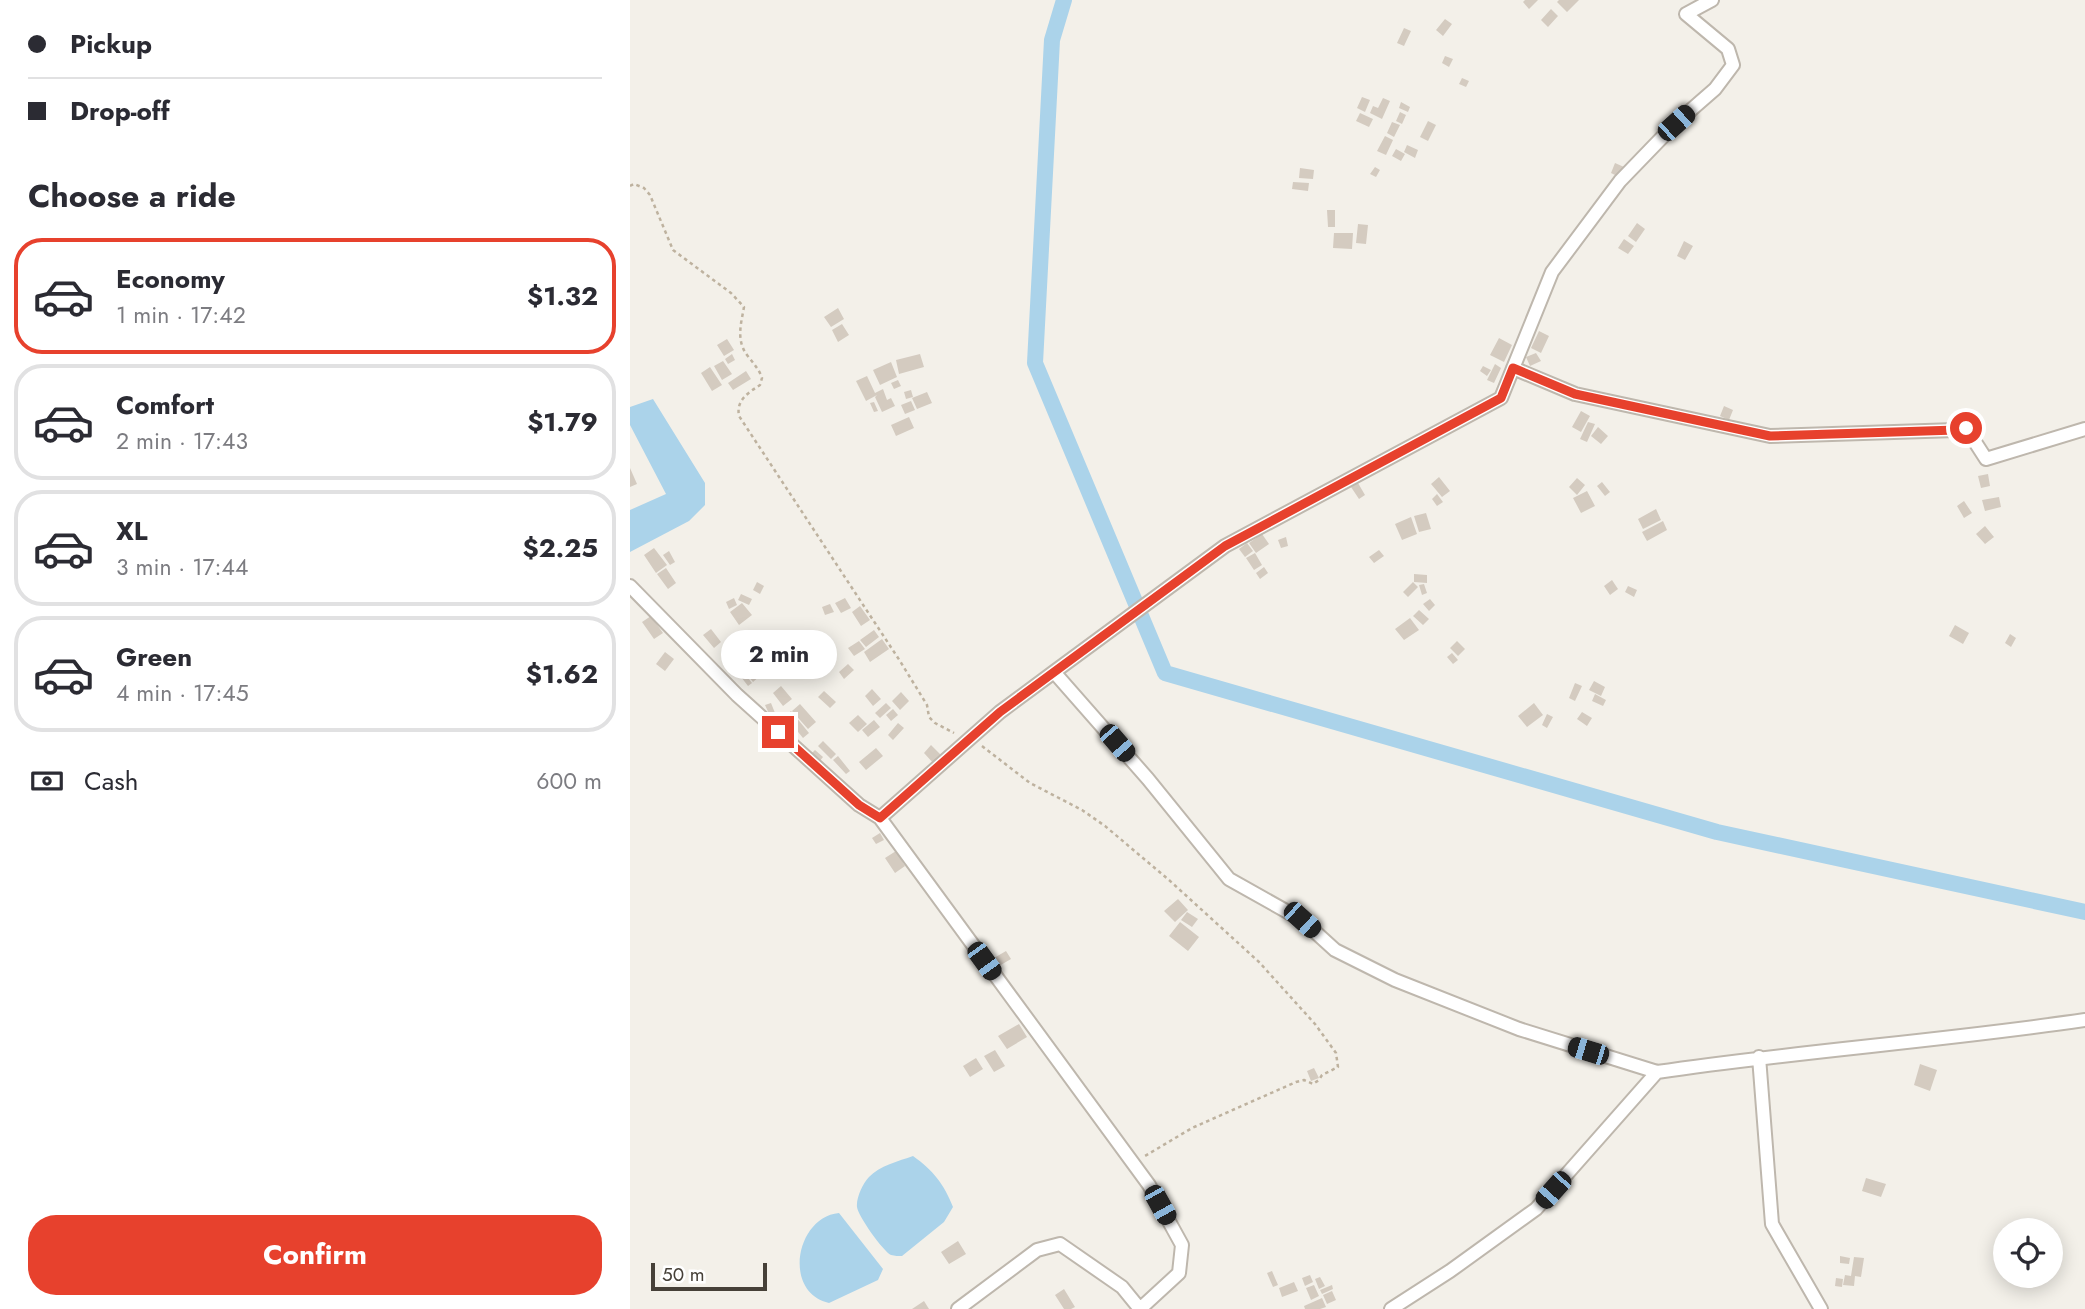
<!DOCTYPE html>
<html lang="en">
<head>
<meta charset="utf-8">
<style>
  body { margin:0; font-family:Jost,sans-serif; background:#f2f2f3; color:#2b2b33; height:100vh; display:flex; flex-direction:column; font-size:26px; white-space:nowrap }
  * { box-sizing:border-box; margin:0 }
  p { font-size:23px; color:#7c7c81 }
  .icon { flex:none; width:38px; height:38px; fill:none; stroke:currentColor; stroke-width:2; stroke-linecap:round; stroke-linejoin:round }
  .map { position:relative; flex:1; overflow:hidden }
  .panel { display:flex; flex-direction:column; background:#fff; width:630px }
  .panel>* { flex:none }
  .hud { display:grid; align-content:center; height:154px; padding:0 28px; background:#fff }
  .tools { position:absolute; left:1363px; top:1218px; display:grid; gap:14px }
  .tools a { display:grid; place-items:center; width:70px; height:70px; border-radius:50%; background:#fff; box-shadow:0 4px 18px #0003; font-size:35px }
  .scale { position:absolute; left:21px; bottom:18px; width:116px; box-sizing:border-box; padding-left:7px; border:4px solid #464038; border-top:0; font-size:19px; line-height:24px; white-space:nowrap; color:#464038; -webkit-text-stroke:5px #fff; paint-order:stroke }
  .end { position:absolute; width:32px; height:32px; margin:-16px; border:9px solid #e7412d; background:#fff; box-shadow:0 0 0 4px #fff }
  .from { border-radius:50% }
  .bubble { position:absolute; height:49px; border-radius:24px; background:#fff; box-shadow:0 4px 18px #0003; font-size:23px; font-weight:700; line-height:49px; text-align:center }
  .car { position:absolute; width:21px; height:42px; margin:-21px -10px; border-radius:9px; box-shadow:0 0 5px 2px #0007; background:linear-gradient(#222 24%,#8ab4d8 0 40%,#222 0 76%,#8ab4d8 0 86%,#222 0) }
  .hud b { display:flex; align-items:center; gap:24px; height:66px; font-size:26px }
  .hud b+b { border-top:2px solid #e1e1e2 }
  .hud i { width:18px; height:18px; background:#2b2b33 }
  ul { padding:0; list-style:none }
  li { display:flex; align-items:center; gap:21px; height:116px; margin:0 14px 10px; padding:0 14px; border:4px solid #e1e1e2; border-radius:28px }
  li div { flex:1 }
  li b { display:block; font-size:26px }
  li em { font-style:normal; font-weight:700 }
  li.current { border-color:#e7412d }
  li>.icon { width:63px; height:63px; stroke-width:1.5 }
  h2 { padding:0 28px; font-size:32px; line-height:84px }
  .pay { display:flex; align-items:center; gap:18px; height:77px; padding:0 28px; font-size:26px }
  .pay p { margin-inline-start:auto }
  .primary-button { display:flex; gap:14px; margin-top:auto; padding:14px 28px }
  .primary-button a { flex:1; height:80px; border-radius:28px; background:#e7412d; color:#fff; font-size:28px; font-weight:700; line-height:80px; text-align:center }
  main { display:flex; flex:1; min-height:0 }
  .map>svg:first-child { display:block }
  .water { fill:#abd3ea }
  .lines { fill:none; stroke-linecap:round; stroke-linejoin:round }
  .canal { stroke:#abd3ea; stroke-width:16 }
  .building { fill:#d4cbc0 }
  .street-casing { stroke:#beb7ad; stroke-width:16 }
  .path { stroke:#beb29f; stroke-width:2.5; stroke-dasharray:3.5 3.5; stroke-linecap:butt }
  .street { stroke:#fff; stroke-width:12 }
  .route { stroke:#e7412d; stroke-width:9 }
</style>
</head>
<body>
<main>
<section class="panel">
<div class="hud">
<b><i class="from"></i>Pickup</b>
<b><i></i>Drop-off</b>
</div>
<h2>Choose a ride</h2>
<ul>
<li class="current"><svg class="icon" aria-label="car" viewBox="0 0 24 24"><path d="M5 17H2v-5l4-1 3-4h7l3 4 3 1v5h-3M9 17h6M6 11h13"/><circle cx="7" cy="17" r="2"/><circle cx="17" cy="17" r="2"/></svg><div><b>Economy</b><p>1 min · 17:42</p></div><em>$1.32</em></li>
<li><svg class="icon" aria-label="car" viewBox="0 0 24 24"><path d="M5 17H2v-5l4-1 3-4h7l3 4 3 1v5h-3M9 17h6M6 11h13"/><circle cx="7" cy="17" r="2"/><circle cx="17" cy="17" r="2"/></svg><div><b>Comfort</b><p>2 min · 17:43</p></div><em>$1.79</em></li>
<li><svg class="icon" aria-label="car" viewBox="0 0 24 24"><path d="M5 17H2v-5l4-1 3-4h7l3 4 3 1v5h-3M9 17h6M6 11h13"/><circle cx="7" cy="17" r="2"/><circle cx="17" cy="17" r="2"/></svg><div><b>XL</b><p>3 min · 17:44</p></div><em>$2.25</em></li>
<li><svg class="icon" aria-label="car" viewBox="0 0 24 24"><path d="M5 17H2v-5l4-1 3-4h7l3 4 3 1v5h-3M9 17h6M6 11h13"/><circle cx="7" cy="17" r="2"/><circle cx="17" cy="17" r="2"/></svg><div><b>Green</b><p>4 min · 17:45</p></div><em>$1.62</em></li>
</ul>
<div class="pay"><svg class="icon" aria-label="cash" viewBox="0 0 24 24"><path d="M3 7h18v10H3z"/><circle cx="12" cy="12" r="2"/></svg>Cash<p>600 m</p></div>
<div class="primary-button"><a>Confirm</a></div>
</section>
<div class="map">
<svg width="1455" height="1309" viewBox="0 0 1455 1309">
  <rect width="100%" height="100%" fill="#f3f0e9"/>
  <path class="water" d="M23,399l52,84v22l-16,16 -59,31v-42l36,-16 -36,-69v-18z
    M283,1156c20,14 31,28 40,51l-9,15 -42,34c-4,0 -7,0 -11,-1 -8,-4 -33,-39 -34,-48 -1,-9 6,-24 12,-30 10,-11 30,-16 44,-21z
    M209,1213l44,56 -5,11 -49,23c-47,-11 -33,-86 10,-90z"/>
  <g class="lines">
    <path class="canal" d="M434,0l-12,40 -17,323 130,310 552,159 368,80"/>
  </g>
  <path class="building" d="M895,0h13l-9,9 -6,-7z
    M929,0h20l-12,12 -10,-10z
    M921,9l7,7 -10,11 -7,-7z
    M815,19l7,5 -9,12 -7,-6z
    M774,28l7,3 -7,15 -7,-3z
    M815,56l8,3 -4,8 -7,-4z
    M832,78l7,3 -3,6 -7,-3z
    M732,97l8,3 -5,12 -8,-4z
    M753,98l7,3 -8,18 -12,-6 3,-7 5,2z
    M771,102l9,5 -2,5 -9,-4z
    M770,112l6,3 -4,9 -6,-3z
    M730,113l13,6 -4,8 -13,-6z
    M798,121l8,4 -8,16 -8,-4z
    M762,122l8,3 -6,12 -7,-4z
    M755,136l8,4 -7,15 -9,-4z
    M777,145l11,5 -3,8 -11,-6z
    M766,149l9,5 -4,7 -9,-5z
    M985,163l9,4 -5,10 -8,-4z
    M745,167l5,3 -4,7 -6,-3z
    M670,168l14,2 -1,9 -14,-1z
    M663,182l16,1 -1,8 -16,-2z
    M697,210h8v17h-7z
    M1007,223l8,6 -9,13 -8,-6z
    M728,224l10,1 -2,19 -10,-1z
    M704,233h19l-1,16 -19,-1z
    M994,239l10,7 -6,8 -10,-6z
    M1054,241l9,5 -8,14 -8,-4z
    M208,308l6,11 -13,8 -7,-10z
    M212,324l7,11 -11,7 -6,-12z
    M909,331l10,5 -8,17 -10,-5z
    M869,338l13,7 -8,17 -14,-7z
    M97,339l7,11 -10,6 -7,-11z
    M906,353l5,8 -11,5 -4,-9z
    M102,354l3,6 -7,4 -3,-5z
    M290,354l4,13 -25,7 -3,-14z
    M93,361l9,13 -10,6 -8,-14z
    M261,362l6,15 -17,8 -7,-15z
    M865,364l6,4 -7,15 -7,-3z
    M853,366l8,4 -4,6 -7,-5z
    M80,367l12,18 -10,6 -11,-18z
    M116,371l5,8 -18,11 -5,-7z
    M237,376l8,17 8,-4 4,11 4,-2 4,8 -13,6 -7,-15 2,-2 -11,6 -10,-20z
    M268,380l3,6 -7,3 -3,-6z
    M281,390l2,7 -7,2 -2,-7z
    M297,392l5,11 -15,6 -5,-11z
    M281,401l4,9 -10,4 -4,-9z
    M244,402l4,9 -4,1 -4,-9z
    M1094,406l9,4 -4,10 -9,-4z
    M951,411l9,5 -9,16 -9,-5z
    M279,417l5,11 -18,8 -5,-11z
    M958,422l7,2 -8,18 -7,-3z
    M968,427l10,9 -7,8 -10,-8z
    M0,468l7,16 -7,3z
    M1358,474l2,12 -9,2 -3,-12z
    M809,477l11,14 -8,6 -11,-13z
    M947,478l8,7 -8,10 -8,-8z
    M972,482l8,10 -5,4 -8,-10z
    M728,483l7,12 -6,4 -8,-12z
    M957,491l8,15 -14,7 -8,-15z
    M807,494l6,8 -6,4 -5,-7z
    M1369,497l2,10 -16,4 -3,-11z
    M1334,501l8,12 -8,5 -7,-12z
    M1026,509l5,11 -18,9 -5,-10z
    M796,513l5,16 -12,3 -5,-16z
    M781,517l6,17 -15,6 -7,-16z
    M1033,521l4,9 -20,11 -5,-9z
    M1355,526l9,11 -9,7 -9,-10z
    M632,534l7,10 -13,9 -7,-10z
    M656,537l2,9 -7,2 -3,-8z
    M617,543l6,8 -8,6 -6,-8z
    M24,548l13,17 -11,8 -12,-18z
    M749,550l5,6 -10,7 -5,-6z
    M39,551l6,11 -5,3 -7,-10z
    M625,553l7,12 -8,5 -8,-12z
    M634,567l4,6 -8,6 -4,-6z
    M36,568l10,15 -8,6 -11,-15z
    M784,574l13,1v8l-13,-1z
    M982,580l6,9 -8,6 -6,-9z
    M127,582l7,4 -4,8 -7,-4z
    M783,582l5,5 -10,10 -5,-5z
    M794,584l3,9 -5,2 -3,-10z
    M998,586l9,4 -3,7 -9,-5z
    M111,594l11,5 -3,6 -11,-5z
    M104,598l3,7 -8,4 -3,-7z
    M215,598l6,10 -10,5 -6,-10z
    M800,599l5,6 -6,6 -6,-7z
    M112,603l10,12 -13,10 -9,-13z
    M200,604l4,8 -9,3 -3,-8z
    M230,606l10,14 -9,6 -9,-14z
    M789,610l10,9 -6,6 -10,-9z
    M21,616l12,17 -9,6 -12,-17z
    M780,618l9,12 -15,10 -9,-11z
    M1325,625l14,8 -6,11 -14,-8z
    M81,629l10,13 -7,6 -11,-13z
    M244,630l5,7 -13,10 -6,-7z
    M1380,634l6,4 -5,9 -6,-4z
    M252,639l7,10 -19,13 -6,-10z
    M229,641l6,8 -11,7 -6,-8z
    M827,641l8,8 -7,7 -8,-8z
    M35,652l9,7 -9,12 -9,-7z
    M140,653l8,13 -14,10 -9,-12z
    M822,653l6,7 -5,4 -6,-7z
    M112,654l9,10 -8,6 -8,-10z
    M218,664l6,6 -10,9 -5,-7z
    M122,665l8,11 -7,6 -9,-11z
    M112,670l10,13 -4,3 -10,-13z
    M964,681l11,6 -4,9 -12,-6z
    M945,683l7,3 -7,15 -6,-3z
    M151,686l11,13 -9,7 -10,-13z
    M242,689l9,10 -8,7 -8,-10z
    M194,691l12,11 -6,6 -12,-11z
    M271,692l8,9 -9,9 -8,-9z
    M965,694l11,6 -3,6 -11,-5z
    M141,703l4,10 -5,3 -5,-11z
    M256,703l5,5 -11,10 -5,-5z
    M904,703l9,12 -16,12 -9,-11z
    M170,704l16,18 -8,7 -16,-18z
    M263,709l5,6 -7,6 -5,-6z
    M161,711l18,22 -6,5 -18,-22z
    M952,712l10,6 -5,8 -10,-7z
    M917,714l6,3 -6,11 -5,-3z
    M228,715l9,9 -9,8 -9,-9z
    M244,720l6,7 -12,10 -6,-7z
    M268,723l6,5 -11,12 -5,-5z
    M193,741l13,13 -5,5 -13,-13z
    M301,745l11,11 -8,8 -10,-11z
    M246,748l7,8 -17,14 -7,-8z
    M185,750l8,7 -4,5 -8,-8z
    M208,756l12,15 -4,3 -13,-14z
    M250,833l4,7 -8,4 -4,-6z
    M266,851l9,15 -10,7 -10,-15z
    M548,899l10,11 -13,12 -11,-11z
    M557,912l11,7 -6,8 -11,-7z
    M550,922l19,15 -11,14 -19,-15z
    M376,951l5,8 -12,7 -5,-8z
    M389,1024l8,13 -20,12 -9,-13z
    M365,1050l10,16 -11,6 -10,-16z
    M346,1058l7,11 -13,8 -7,-11z
    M1290,1064l17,6 -7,21 -16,-6z
    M684,1068l5,10 -8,3 -4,-10z
    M1236,1178l20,6 -5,13 -19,-6z
    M328,1241l8,13 -17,10 -8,-12z
    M1210,1256l10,2 -1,6 -9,-1z
    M1224,1257l10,1 -3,19 -6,-1 -1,10 -11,-1 2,-10 6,1z
    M642,1271l6,14 -5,2 -6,-14z
    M680,1275l3,7 -8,4 -3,-8z
    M690,1277l5,9 -6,3 -4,-10z
    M1206,1278l7,1 -1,8 -7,-1z
    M664,1282l4,9 -16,6 -3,-9z
    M684,1285l5,11 -8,4 -5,-12z
    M702,1285l1,4 -11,5 -2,-4z
    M434,1289l11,18 -4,2h-7l-9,-14z
    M702,1291l4,9 -9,4 -4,-9z
    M692,1298l4,9 -6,2h-15l-1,-3z
    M294,1301l5,8h-17z"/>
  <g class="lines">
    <defs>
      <path id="street" d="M883,368l62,26 195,42 186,-6 10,-2 20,31 99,-30
        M0,586l107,109 122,110 21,13 120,-106 54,-40
        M250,818l269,367 33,60 -3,28 -39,36
        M1129,1057l13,167 49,85
        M1027,1072l-138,-43 -124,-49 -60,-30 -33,-30 -73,-41 -81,-100 -94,-107 171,-126 276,-148 51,-126 68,-91 56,-58 39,-34 18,-24 -5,-16 -42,-35 26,-14
        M328,1309l79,-59 23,-6 62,43 18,22
        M761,1309l59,-38 86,-62 121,-137c142,-21 286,-31 428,-52"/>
    </defs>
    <use href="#street" class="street-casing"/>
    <path class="path" d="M0,186l4,-2 10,4 6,7 23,55 58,43 13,14c-3,17 -8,33 3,48 6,8 12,14 15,23l-2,7c-12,8 -24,15 -21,31l161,245 27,44 2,12 6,6 19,10
      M352,746l48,37 52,27 23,16 64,54 90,82 56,62 21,29 2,14 -16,8 -3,5 -6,4 -9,-4 -8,2 -104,46 -47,28"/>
    <use href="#street" class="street"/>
  </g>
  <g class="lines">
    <path class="route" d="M148,732l81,73 21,13 120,-106 225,-166 276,-148 12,-30 62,26 195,42 186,-6 10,-2"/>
  </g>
</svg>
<div class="tools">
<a><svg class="icon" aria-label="locate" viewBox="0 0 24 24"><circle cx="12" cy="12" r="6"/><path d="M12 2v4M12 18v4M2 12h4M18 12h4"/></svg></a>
</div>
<div class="scale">50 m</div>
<i class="end from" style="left:1336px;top:428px"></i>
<i class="end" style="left:148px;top:732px"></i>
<div class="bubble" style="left:91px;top:630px;width:116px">2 min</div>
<i class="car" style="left:1046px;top:123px;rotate:48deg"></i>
<i class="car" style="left:487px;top:743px;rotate:139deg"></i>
<i class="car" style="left:672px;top:920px;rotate:132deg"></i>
<i class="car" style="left:354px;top:961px;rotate:144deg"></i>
<i class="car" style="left:958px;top:1051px;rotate:287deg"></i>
<i class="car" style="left:923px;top:1190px;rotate:222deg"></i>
<i class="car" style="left:530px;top:1205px;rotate:151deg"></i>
</div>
</main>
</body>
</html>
